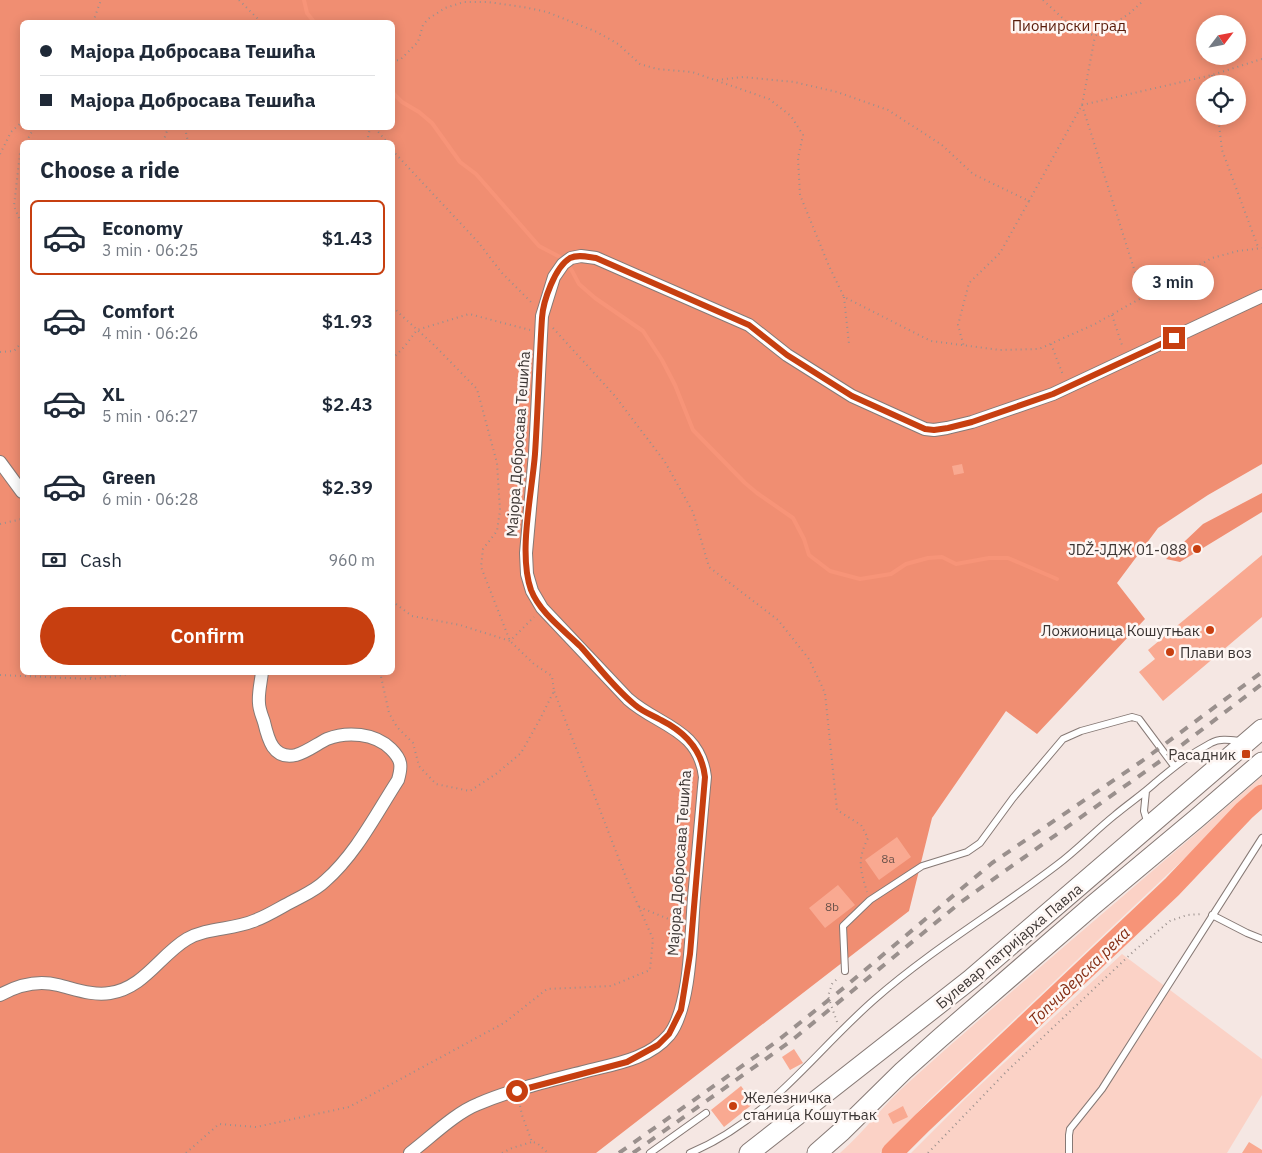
<!DOCTYPE html>
<html lang="en">
<head>
<meta charset="utf-8">
<style>
  body { margin:0; font-family:"IBM Plex Sans",sans-serif; background:#f2f2f3; color:#1f2937; height:100vh; display:flex; flex-direction:column; font-size:19px; white-space:nowrap }
  * { box-sizing:border-box; margin:0 }
  p { font-size:16px; color:#747a83 }
  .icon { flex:none; width:28px; height:28px; fill:none; stroke:currentColor; stroke-width:2; stroke-linecap:round; stroke-linejoin:round }
  .map { position:relative; flex:1; overflow:hidden }
  .details { position:absolute; left:20px; top:140px; width:375px; height:535px; display:flex; flex-direction:column; background:#fff; border-radius:8px; box-shadow:0 2px 12px #0003 }
  .details>* { flex:none }
  .top-card { position:absolute; left:20px; top:20px; width:375px; height:110px; border-radius:8px; box-shadow:0 2px 12px #0003; display:grid; align-content:center; height:110px; padding:0 20px; background:#fff }
  .needle { width:32px; rotate:58deg }
  .controls { position:absolute; left:1196px; top:15px; display:grid; gap:10px }
  .controls a { display:grid; place-items:center; width:50px; height:50px; border-radius:50%; background:#fff; box-shadow:0 2px 12px #0003; font-size:25px }
  .end { position:absolute; width:22px; height:22px; margin:-11px; border:6px solid #c73f10; background:#fff; box-shadow:0 0 0 2px #fff }
  .from { border-radius:50% }
  .bubble { position:absolute; height:35px; border-radius:18px; background:#fff; box-shadow:0 2px 12px #0003; font-size:16px; font-weight:600; line-height:35px; text-align:center }
  .top-card b { display:flex; align-items:center; gap:18px; height:48px; font-size:19px }
  .top-card b+b { border-top:1px solid #e0e1e3 }
  .top-card i { width:12px; height:12px; background:#1f2937 }
  ul { padding:0; list-style:none }
  li { display:flex; align-items:center; gap:15px; height:75px; margin:0 10px 8px; padding:0 10px; border:2px solid transparent; border-radius:8px }
  li div { flex:1 }
  li b { display:block; font-size:19px }
  li em { font-style:normal; font-weight:600 }
  li.on { border-color:#c73f10 }
  li>.icon { width:45px; height:45px; stroke-width:1.5 }
  h2 { padding:0 20px; font-size:22px; line-height:60px }
  .pay { display:flex; align-items:center; gap:12px; height:55px; padding:0 20px; font-size:19px }
  .pay p { margin-inline-start:auto }
  .primary-button { display:flex; gap:10px; margin-top:auto; padding:10px 20px }
  .primary-button a { flex:1; height:58px; border-radius:30px; background:#c73f10; color:#fff; font-size:20px; font-weight:600; line-height:58px; text-align:center }
  .map>svg:first-child { display:block }
  .green { fill:#fbd2c6 }
  .forest { fill:#f08e72; fill-rule:evenodd }
  .lines { fill:none; stroke-linecap:round; stroke-linejoin:round }
  .stream { stroke:#f79478; stroke-width:4 }
  .river { stroke:#f79478; stroke-width:21 }
  .building { fill:#f9a991 }
  .service-casing { stroke:#867975; stroke-width:8 }
  .minor-casing { stroke:#867975; stroke-width:14 }
  .secondary-casing { stroke:#867975; stroke-width:21 }
  .path { stroke:#9a908d; stroke-width:2; stroke-dasharray:1 4; stroke-linecap:butt }
  .service { stroke:#fff; stroke-width:6 }
  .minor { stroke:#fff; stroke-width:12 }
  .secondary { stroke:#fff; stroke-width:19 }
  .rail { stroke:#9a908d; stroke-width:4; stroke-dasharray:9 9; stroke-linecap:butt }
  .route { stroke:#c73f10; stroke-width:6 }
  .poi-dot { fill:#c73f10; stroke:#fef6f3; stroke-width:2 }
  .labels { text-anchor:middle; dominant-baseline:central; stroke-width:5; stroke-linejoin:round; paint-order:stroke }
  .number-label { font-size:12px; fill:#6b534b }
  .park-label { font-size:15px; fill:#581b09; stroke:#fef6f3 }
  .street-label { font-size:15px; fill:#3c3634; stroke:#fef6f3 }
  .poi-label { font-size:15px; fill:#3c3634; stroke:#fef6f3; text-anchor:end }
  .water-label { font-size:16px; font-style:italic; fill:#832c12; stroke:#fef6f3 }
</style>
</head>
<body>
<div class="map">
<svg width="1262" height="1153" viewBox="0 0 1262 1153">
  <rect width="100%" height="100%" fill="#f5e7e3"/>
  <path class="green" d="M1262,776v9l-333,315 -49,53h-40c25,-22 44,-49 69,-71 116,-104 236,-203 353,-306z
    M1122,954l140,105v36l-35,58h-316l55,-55z"/>
  <path class="forest" d="M0,0h1262v464l-54,31 -50,33 -41,55 28,36 -108,115 -31,-23 -74,107 -23,93 -313,242h-596zM22,22h370v106h-370zM1205,24h33v32h-33zM1205,84h33v32h-33zM22,142h370v530h-370z
    M1262,493v19l-82,50 -14,-3 37,-35z"/>
  <g class="lines">
    <path class="stream" d="M304,0l3,13 7,9
      M392,92l10,10 17,10 13,11 28,39 16,12 63,72 21,11 11,12 8,15 16,14 48,33 19,29 13,25 18,45 52,53 12,10 36,25 11,21 5,16 21,16 30,8 31,-5 15,-10 22,-6 14,-1 14,7 33,-6h19l49,21"/>
    <path class="river" d="M892,1153l30,-30 250,-236 72,-76 18,-16"/>
  </g>
  <path class="building" d="M962,464l2,9 -10,2 -2,-9z
    M1262,555v62l-99,84 -24,-29 16,-13 -7,-9z
    M897,837l14,20 -32,23 -14,-20z
    M838,885l17,20 -30,23 -16,-20z
    M794,1049l9,14 -13,7 -8,-13z
    M741,1086l13,17 -30,24 -13,-17z
    M903,1106l5,11 -15,7 -5,-10z
    M1249,1142l13,8v3h-20z"/>
  <g class="lines">
    <defs>
      <path id="service" d="M1146,791l-2,20 4,13
        M1212,915l35,18 15,6
        M845,971l-2,-45 27,-26 52,-34 45,-14 13,-9 33,-45 50,-59 18,-8 51,-14 7,2 35,47
        M650,1153l56,-40
        M690,1153c80,-34 122,-99 185,-154 57,-50 122,-88 182,-134 20,-15 38,-34 58,-50 13,-11 28,-21 41,-33 18,-15 34,-28 55,-39 9,-5 20,-3 30,-2
        M1069,1153v-18l1,-6 32,-40 160,-251"/>
      <path id="minor" d="M0,462l22,30
        M0,995c18,-10 38,-15 58,-10 17,4 35,11 52,8 34,-5 50,-38 77,-54 21,-12 47,-9 69,-19 13,-5 25,-13 37,-19 11,-6 23,-11 32,-20 31,-27 51,-67 73,-101 4,-14 4,-20 -7,-31 -16,-16 -44,-18 -64,-10 -10,5 -20,13 -31,16 -23,5 -28,-16 -32,-33 -2,-6 -5,-13 -5,-19 -1,-10 2,-21 3,-31
        M410,1153c20,-15 45,-40 68,-49 33,-14 70,-23 105,-32 30,-8 65,-12 86,-37 22,-28 22,-102 25,-137 4,-41 7,-81 11,-121 -6,-49 -47,-51 -77,-78l-86,-91 -10,-17 -5,-17 -1,-21 9,-100 7,-137 12,-39 9,-13 8,-6 10,-2 15,2 153,67 38,30 65,41 73,33 9,1 13,-2 25,-6 81,-28 209,-98"/>
      <path id="secondary" d="M749,1153l222,-174 291,-250
        M817,1153l25,-22 61,-60 37,-33 152,-132 104,-87 66,-57"/>
    </defs>
    <use href="#service" class="service-casing"/>
    <use href="#minor" class="minor-casing"/>
    <use href="#secondary" class="secondary-casing"/>
    <path class="path" d="M239,0l22,22
      M1043,0l27,25 25,11 35,-23 14,-13
      M93,22l8,-22
      M392,61l8,-1 18,-18 5,-17 5,-6 17,-11 19,-6h24l35,5 24,5 50,20 21,12 22,20 17,5 35,3 77,27 22,17 12,19 -5,23 2,37 29,71 15,31 87,44 69,9 39,-1 56,-25 117,-66 26,-7 24,-3
      M1212,75l1,9
      M717,80l26,-3 51,5 43,10 51,18 54,35 31,29 56,27 -29,52 -31,30 -11,42 6,22
      M1082,105l61,192
      M1082,105l130,-30 50,-16
      M1218,116l4,34 36,97
      M185,128l3,14
      M375,128l12,14
      M26,142l8,-14
      M163,142l5,-14
      M367,142l3,-14
      M22,149l-2,4 -6,53 8,19
      M392,150l86,92 24,31 30,30
      M0,154l11,-22 11,-10
      M1029,201l53,-96 13,-69
      M844,297l5,47
      M1112,315l11,33
      M553,328l62,68 50,66 28,50 16,55 69,53 31,39 16,34 12,117 24,15 7,13c-11,22 -8,31 -1,54
      M1051,344l12,31
      M0,352l14,-1 8,-9
      M392,359l13,-13 12,-16 52,-16 61,16
      M0,524l22,-5
      M392,601l20,15 48,9 50,16 24,-24
      M90,672l1,7
      M380,672l9,41 8,14 16,16 6,23 17,18 34,7 26,-17 25,-21 19,-34 14,-28 -2,-15 -18,-12 -24,-23 -29,-74 2,-18 14,-18 3,-21 -3,-47 -20,-74 -44,-45 -32,-29 -9,-9
      M0,675l91,4 56,-7
      M639,907l42,17
      M837,1022l-9,-26 4,-12 7,-7
      M519,1101l3,14 10,27 5,1 11,10
      M186,1153l33,-29 37,3 93,-20 155,-84 43,-34 64,-3 39,-16 3,-31 -26,-59 -73,-189
      M502,1153l10,-5 20,-6
      M928,1153l79,-82 128,-121 35,-29 17,-6 16,-1"/>
    <use href="#service" class="service"/>
    <use href="#minor" class="minor"/>
    <use href="#secondary" class="secondary"/>
    <path class="rail" d="M619,1153l157,-111 70,-56 146,-123 150,-102 120,-89
      M633,1153l158,-112 170,-139 205,-145 96,-73"/>
  </g>
  <g class="lines">
    <path class="route" d="M517,1091l110,-29 31,-17 11,-11 12,-24 9,-56 15,-177c-3,-27 -20,-45 -44,-57 -9,-5 -18,-8 -26,-15 -21,-17 -37,-39 -54,-58 -17,-17 -41,-34 -50,-57 -13,-37 1,-97 4,-136 3,-45 4,-90 7,-136 1,-17 13,-51 28,-60 8,-4 18,-1 26,0l153,67 38,30 65,41 73,33 9,1 14,-2 24,-6 81,-28 121,-56"/>
  </g>
  <g class="poi-dot">
    <circle cx="1197" cy="549" r="5"/>
    <circle cx="1210" cy="630" r="5"/>
    <circle cx="1170" cy="652" r="5"/>
    <rect x="1241" y="749" width="10" height="10" rx="2.5"/>
    <circle cx="733" cy="1106" r="5"/>
  </g>
  <g class="labels">
    <g class="number-label">
      <text x="888" y="858">8a</text>
      <text x="832" y="906">8b</text>
    </g>
    <g class="park-label">
      <text x="1069" y="25">Пионирски град</text>
    </g>
    <g class="street-label">
      <text transform="translate(518 444) rotate(-86)">Мајора Добросава Тешића</text>
      <text transform="translate(679 863) rotate(-86)">Мајора Добросава Тешића</text>
      <text transform="translate(1009 946) rotate(-40)">Булевар патријарха Павла</text>
    </g>
    <g class="poi-label">
      <text x="1187" y="549">JDŽ-JДЖ 01-088</text>
      <text x="1200" y="630">Ложионица Кошутњак</text>
      <text x="1180" y="652" text-anchor="start">Плави воз</text>
      <text x="1236" y="754">Расадник</text>
      <text x="743" y="1097" text-anchor="start">Железничка<tspan x="743" dy="17">станица Кошутњак</tspan></text>
    </g>
    <g class="water-label">
      <text transform="translate(1079 976) rotate(-44)">Топчидерска река</text>
    </g>
  </g>
</svg>
<div class="controls">
<a><svg class="needle" viewBox="-14 -14 28 28"><path d="M0-13l5 13h-10z" fill="#e53935"/><path d="M0 13l5-13h-10z" fill="#747a83"/></svg></a>
<a><svg class="icon" aria-label="locate" viewBox="0 0 24 24"><circle cx="12" cy="12" r="6"/><path d="M12 2v4M12 18v4M2 12h4M18 12h4"/></svg></a>
</div>
<i class="end from" style="left:517px;top:1091px"></i>
<i class="end" style="left:1174px;top:338px"></i>
<div class="bubble" style="left:1132px;top:265px;width:82px">3 min</div>
<div class="top-card">
<b><i class="from"></i>Мајора Добросава Тешића</b>
<b><i></i>Мајора Добросава Тешића</b>
</div>
<section class="details">
<h2>Choose a ride</h2>
<ul>
<li class="on"><svg class="icon" aria-label="car" viewBox="0 0 24 24"><path d="M5 17H2v-5l4-1 3-4h7l3 4 3 1v5h-3M9 17h6M6 11h13"/><circle cx="7" cy="17" r="2"/><circle cx="17" cy="17" r="2"/></svg><div><b>Economy</b><p>3 min · 06:25</p></div><em>$1.43</em></li>
<li><svg class="icon" aria-label="car" viewBox="0 0 24 24"><path d="M5 17H2v-5l4-1 3-4h7l3 4 3 1v5h-3M9 17h6M6 11h13"/><circle cx="7" cy="17" r="2"/><circle cx="17" cy="17" r="2"/></svg><div><b>Comfort</b><p>4 min · 06:26</p></div><em>$1.93</em></li>
<li><svg class="icon" aria-label="car" viewBox="0 0 24 24"><path d="M5 17H2v-5l4-1 3-4h7l3 4 3 1v5h-3M9 17h6M6 11h13"/><circle cx="7" cy="17" r="2"/><circle cx="17" cy="17" r="2"/></svg><div><b>XL</b><p>5 min · 06:27</p></div><em>$2.43</em></li>
<li><svg class="icon" aria-label="car" viewBox="0 0 24 24"><path d="M5 17H2v-5l4-1 3-4h7l3 4 3 1v5h-3M9 17h6M6 11h13"/><circle cx="7" cy="17" r="2"/><circle cx="17" cy="17" r="2"/></svg><div><b>Green</b><p>6 min · 06:28</p></div><em>$2.39</em></li>
</ul>
<div class="pay"><svg class="icon" aria-label="cash" viewBox="0 0 24 24"><path d="M3 7h18v10H3z"/><circle cx="12" cy="12" r="2"/></svg>Cash<p>960 m</p></div>
<div class="primary-button"><a>Confirm</a></div>
</section>
</div>
</body>
</html>
